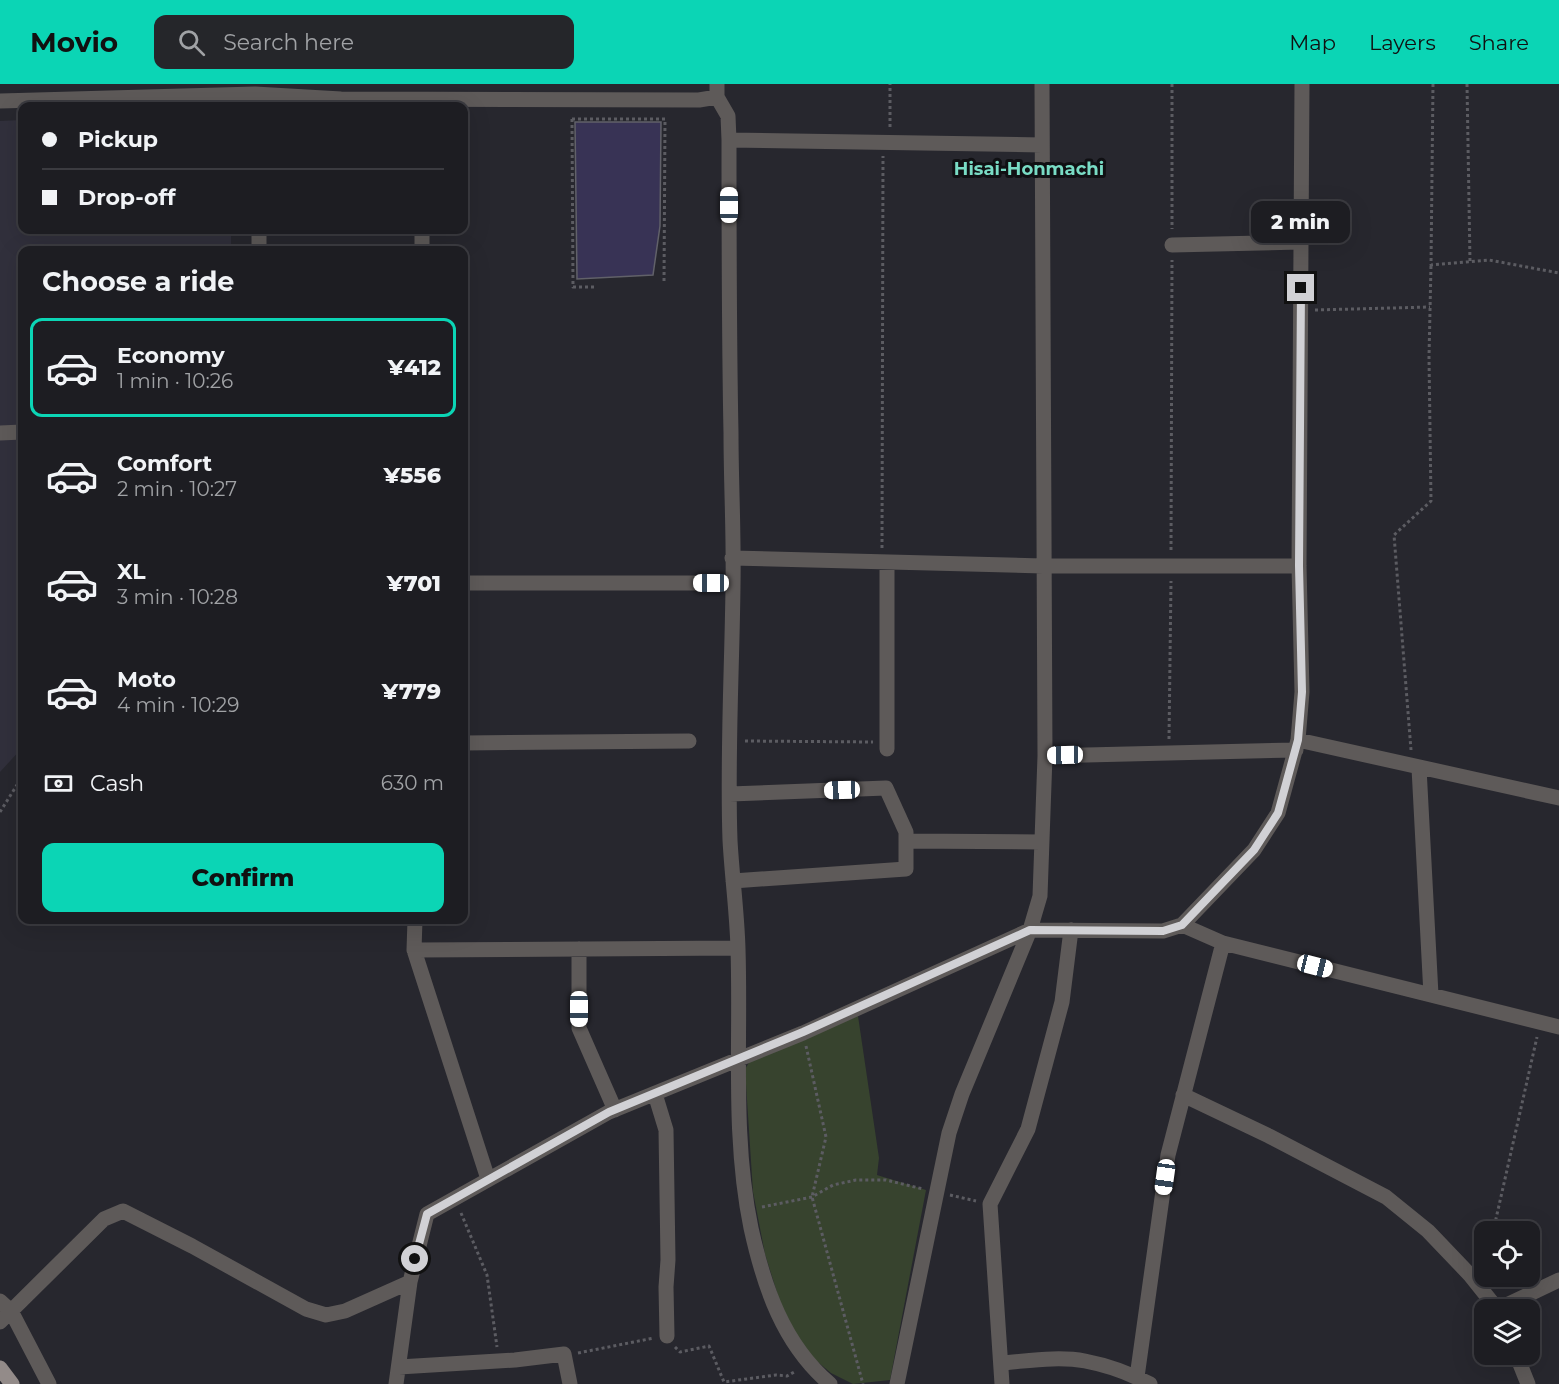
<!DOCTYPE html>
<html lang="en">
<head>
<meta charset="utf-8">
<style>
  body { margin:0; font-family:Montserrat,sans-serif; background:#25262a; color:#f1f3f6; height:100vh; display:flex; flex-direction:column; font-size:22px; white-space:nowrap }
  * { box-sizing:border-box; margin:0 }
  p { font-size:20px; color:#a0a2a5 }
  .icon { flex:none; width:33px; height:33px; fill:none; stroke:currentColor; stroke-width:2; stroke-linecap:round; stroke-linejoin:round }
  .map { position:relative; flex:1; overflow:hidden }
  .side { position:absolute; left:18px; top:162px; width:450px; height:678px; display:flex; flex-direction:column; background:#1d1d22; border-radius:12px; box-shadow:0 6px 24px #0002,0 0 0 2px #3b3b40 }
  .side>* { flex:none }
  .guide { position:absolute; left:18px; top:18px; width:450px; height:132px; border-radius:12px; box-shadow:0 6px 24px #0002,0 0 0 2px #3b3b40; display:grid; align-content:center; height:132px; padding:0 24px; background:#1d1d22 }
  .buttons { position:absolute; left:1474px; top:1137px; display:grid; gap:12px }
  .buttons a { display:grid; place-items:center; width:66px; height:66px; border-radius:12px; background:#1d1d22; box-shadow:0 6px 24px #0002,0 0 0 2px #3b3b40; font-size:30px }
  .end { position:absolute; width:27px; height:27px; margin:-14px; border:8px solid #d1d1d5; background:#111; box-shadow:0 0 0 3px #111 }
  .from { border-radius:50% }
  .bubble { position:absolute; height:42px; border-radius:12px; background:#1d1d22; box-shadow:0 6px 24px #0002,0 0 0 2px #3b3b40; font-size:20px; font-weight:800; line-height:42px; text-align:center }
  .car { position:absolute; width:18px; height:36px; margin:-18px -9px; border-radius:8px; box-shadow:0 0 4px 2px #0007; background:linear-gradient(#fff 24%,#345 0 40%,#fff 0 76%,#345 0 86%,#fff 0) }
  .guide b { display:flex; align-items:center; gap:21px; height:57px; font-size:22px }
  .guide b+b { border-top:2px solid #3b3b40 }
  .guide i { width:15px; height:15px; background:#f1f3f6 }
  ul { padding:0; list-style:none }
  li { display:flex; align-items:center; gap:18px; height:99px; margin:0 12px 9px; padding:0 12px; border:3px solid transparent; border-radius:12px }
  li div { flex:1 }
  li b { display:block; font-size:22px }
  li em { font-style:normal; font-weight:800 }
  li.selected { border-color:#0bd5b5 }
  li>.icon { width:54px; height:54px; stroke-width:1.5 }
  h2 { padding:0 24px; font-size:27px; line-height:72px }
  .pay { display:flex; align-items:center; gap:15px; height:66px; padding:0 24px; font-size:22px }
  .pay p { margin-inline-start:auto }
  .cta { display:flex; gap:12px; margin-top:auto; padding:12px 24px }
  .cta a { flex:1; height:69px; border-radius:12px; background:#0bd5b5; color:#111; font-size:24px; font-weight:800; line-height:69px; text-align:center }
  header { display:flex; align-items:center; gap:36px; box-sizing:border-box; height:84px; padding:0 30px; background:#0bd5b5; color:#111 }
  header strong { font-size:28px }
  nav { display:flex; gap:33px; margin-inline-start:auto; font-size:21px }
  .search { width:420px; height:54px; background:#25262a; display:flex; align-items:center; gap:15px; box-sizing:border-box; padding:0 21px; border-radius:12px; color:#a0a2a5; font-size:22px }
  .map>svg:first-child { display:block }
  .built { fill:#31303c }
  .green { fill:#37432e }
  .building { fill:#383355; stroke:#616169; stroke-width:1.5 }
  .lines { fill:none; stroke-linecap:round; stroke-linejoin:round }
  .path { stroke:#5c5c62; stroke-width:3; stroke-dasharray:3 3; stroke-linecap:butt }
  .minor { stroke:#5e5a59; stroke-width:15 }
  .major { stroke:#938b89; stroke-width:15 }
  .route { stroke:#d1d1d5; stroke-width:8 }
  .labels { text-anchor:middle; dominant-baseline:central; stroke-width:6; stroke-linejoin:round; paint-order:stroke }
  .quarter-label { font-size:18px; font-weight:bold; fill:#79dcc5; stroke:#101013 }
</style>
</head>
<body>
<header>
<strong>Movio</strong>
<div class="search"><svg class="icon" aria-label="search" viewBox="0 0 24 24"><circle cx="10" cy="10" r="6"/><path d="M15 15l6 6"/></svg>Search here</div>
<nav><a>Map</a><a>Layers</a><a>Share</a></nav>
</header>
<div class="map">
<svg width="1559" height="1300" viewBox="0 0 1559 1300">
  <rect width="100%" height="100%" fill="#27272e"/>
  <path class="built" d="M22,36v110h209v20h-209v498l-22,24v-651z"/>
  <path class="green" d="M858,932l21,142 -2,17 49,15 -36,190 -37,4 -22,-11 -24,-20 -22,-35 -20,-64 -12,-62 -8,-123 5,-8z"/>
  <path class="building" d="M575,38h86l-1,104 -7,49 -76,4z"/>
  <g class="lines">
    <path class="path" d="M1172,0v145
      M1433,0l-2,181 58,-5 70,13
      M1467,0l3,178
      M572,35h93l-1,165
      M572,35l1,168h24
      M890,43v-43
      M1315,226l115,-3
      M882,464l1,-392
      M1171,466l1,-290
      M1169,655l2,-158
      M745,657l128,1
      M1411,666l-17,-215 37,-34 -2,-144 2,-92
      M0,728l22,-35
      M806,962l20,91 -14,60 51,187
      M950,1111l26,6
      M762,1123l50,-10 21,-12 23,-5h30l37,9
      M461,1129l26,62 10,72
      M1493,1148l44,-195
      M675,1263l5,5 29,-6 15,36 52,-7 11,1 9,-5
      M578,1269l76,-15"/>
    <path class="minor" d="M717,0v13l11,19 1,24c0,98 0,195 2,293 0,51 3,102 2,153 -1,85 -6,170 -3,254 2,37 7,72 8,109 3,92 -6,187 13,279 13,59 32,116 79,156
      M0,17l255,-7 86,5 358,1 18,-3
      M729,56l313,5
      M422,146v20
      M1172,161l129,-3
      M259,166v-20
      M0,349l22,-1
      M732,474l311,8h256
      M464,499h269
      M1298,656l261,58
      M464,659l225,-2
      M887,665v-187
      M1045,672l251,-6
      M1419,684l12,227
      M730,710l156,-6 20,44v37l-173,12
      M906,757l136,1
      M415,836l-1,30 74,229
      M1182,841l41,18 336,84
      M579,865v79l36,82
      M414,866l324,-2
      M655,1010l11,36 2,130 -2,27 1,49
      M1183,1011l86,41 117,61 42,34 42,44 28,35
      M0,1217l11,10 38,73
      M1498,1225l61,-29
      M0,1238l104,-103 19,-8 69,35 114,63 20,6 19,-4 65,-29
      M1516,1270l12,30
      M1001,1279c27,-2 57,-7 84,-2 21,4 46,13 65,23
      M399,1283l116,-7 49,-6 6,30
      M1137,1293l31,-222 55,-212
      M396,1300l14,-102 17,-68 182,-102 194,-79 227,-103 133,1 19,-6 72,-75 24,-37 20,-73 4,-48 -3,-126 3,-482
      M897,1300l52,-251 13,-39 68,-164 10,-34 5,-140 -3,-672
      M1002,1300l-12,-180 38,-75 34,-127 9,-72"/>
    <path class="major" d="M0,1284l12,16"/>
  </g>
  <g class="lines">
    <path class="route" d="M415,1175l12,-45 182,-102 194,-80 227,-102 133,1 19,-6 72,-75 24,-37 20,-73 4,-48 -3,-126 2,-278"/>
  </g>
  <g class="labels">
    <g class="quarter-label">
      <text x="1029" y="85">Hisai-Honmachi</text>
    </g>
  </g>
</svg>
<div class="buttons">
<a><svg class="icon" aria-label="locate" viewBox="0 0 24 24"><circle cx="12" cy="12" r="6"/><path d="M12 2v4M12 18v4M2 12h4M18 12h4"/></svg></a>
<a><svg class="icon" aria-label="layers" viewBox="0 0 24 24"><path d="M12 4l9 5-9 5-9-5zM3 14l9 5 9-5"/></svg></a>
</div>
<i class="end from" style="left:415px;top:1175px"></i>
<i class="end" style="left:1301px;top:204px"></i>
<div class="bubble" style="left:1251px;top:117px;width:99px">2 min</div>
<i class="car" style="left:729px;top:121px;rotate:0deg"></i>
<i class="car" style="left:711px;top:499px;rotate:270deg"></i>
<i class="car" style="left:1065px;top:671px;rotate:269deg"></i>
<i class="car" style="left:842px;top:706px;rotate:268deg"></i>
<i class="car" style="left:1315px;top:882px;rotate:104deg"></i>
<i class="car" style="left:579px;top:925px;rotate:180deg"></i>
<i class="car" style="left:1165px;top:1093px;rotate:188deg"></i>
<div class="guide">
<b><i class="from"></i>Pickup</b>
<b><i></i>Drop-off</b>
</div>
<section class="side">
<h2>Choose a ride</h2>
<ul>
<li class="selected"><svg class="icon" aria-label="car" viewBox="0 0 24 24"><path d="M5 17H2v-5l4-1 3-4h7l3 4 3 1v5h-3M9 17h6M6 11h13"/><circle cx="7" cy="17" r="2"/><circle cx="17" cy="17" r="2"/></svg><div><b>Economy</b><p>1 min · 10:26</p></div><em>¥412</em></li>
<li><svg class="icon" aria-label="car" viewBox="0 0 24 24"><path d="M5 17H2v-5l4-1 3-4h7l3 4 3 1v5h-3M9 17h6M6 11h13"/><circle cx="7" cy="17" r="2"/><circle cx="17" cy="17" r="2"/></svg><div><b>Comfort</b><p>2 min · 10:27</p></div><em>¥556</em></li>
<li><svg class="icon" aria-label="car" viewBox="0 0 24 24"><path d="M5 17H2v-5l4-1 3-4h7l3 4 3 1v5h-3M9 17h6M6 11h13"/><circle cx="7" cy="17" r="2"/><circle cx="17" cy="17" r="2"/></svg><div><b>XL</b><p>3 min · 10:28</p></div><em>¥701</em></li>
<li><svg class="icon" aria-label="car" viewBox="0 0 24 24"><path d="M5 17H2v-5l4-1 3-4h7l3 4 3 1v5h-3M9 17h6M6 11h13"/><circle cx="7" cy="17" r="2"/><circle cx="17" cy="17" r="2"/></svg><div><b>Moto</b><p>4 min · 10:29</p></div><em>¥779</em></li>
</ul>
<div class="pay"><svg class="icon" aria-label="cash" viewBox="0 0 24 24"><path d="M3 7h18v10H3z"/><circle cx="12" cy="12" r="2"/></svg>Cash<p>630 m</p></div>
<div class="cta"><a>Confirm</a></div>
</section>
</div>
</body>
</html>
